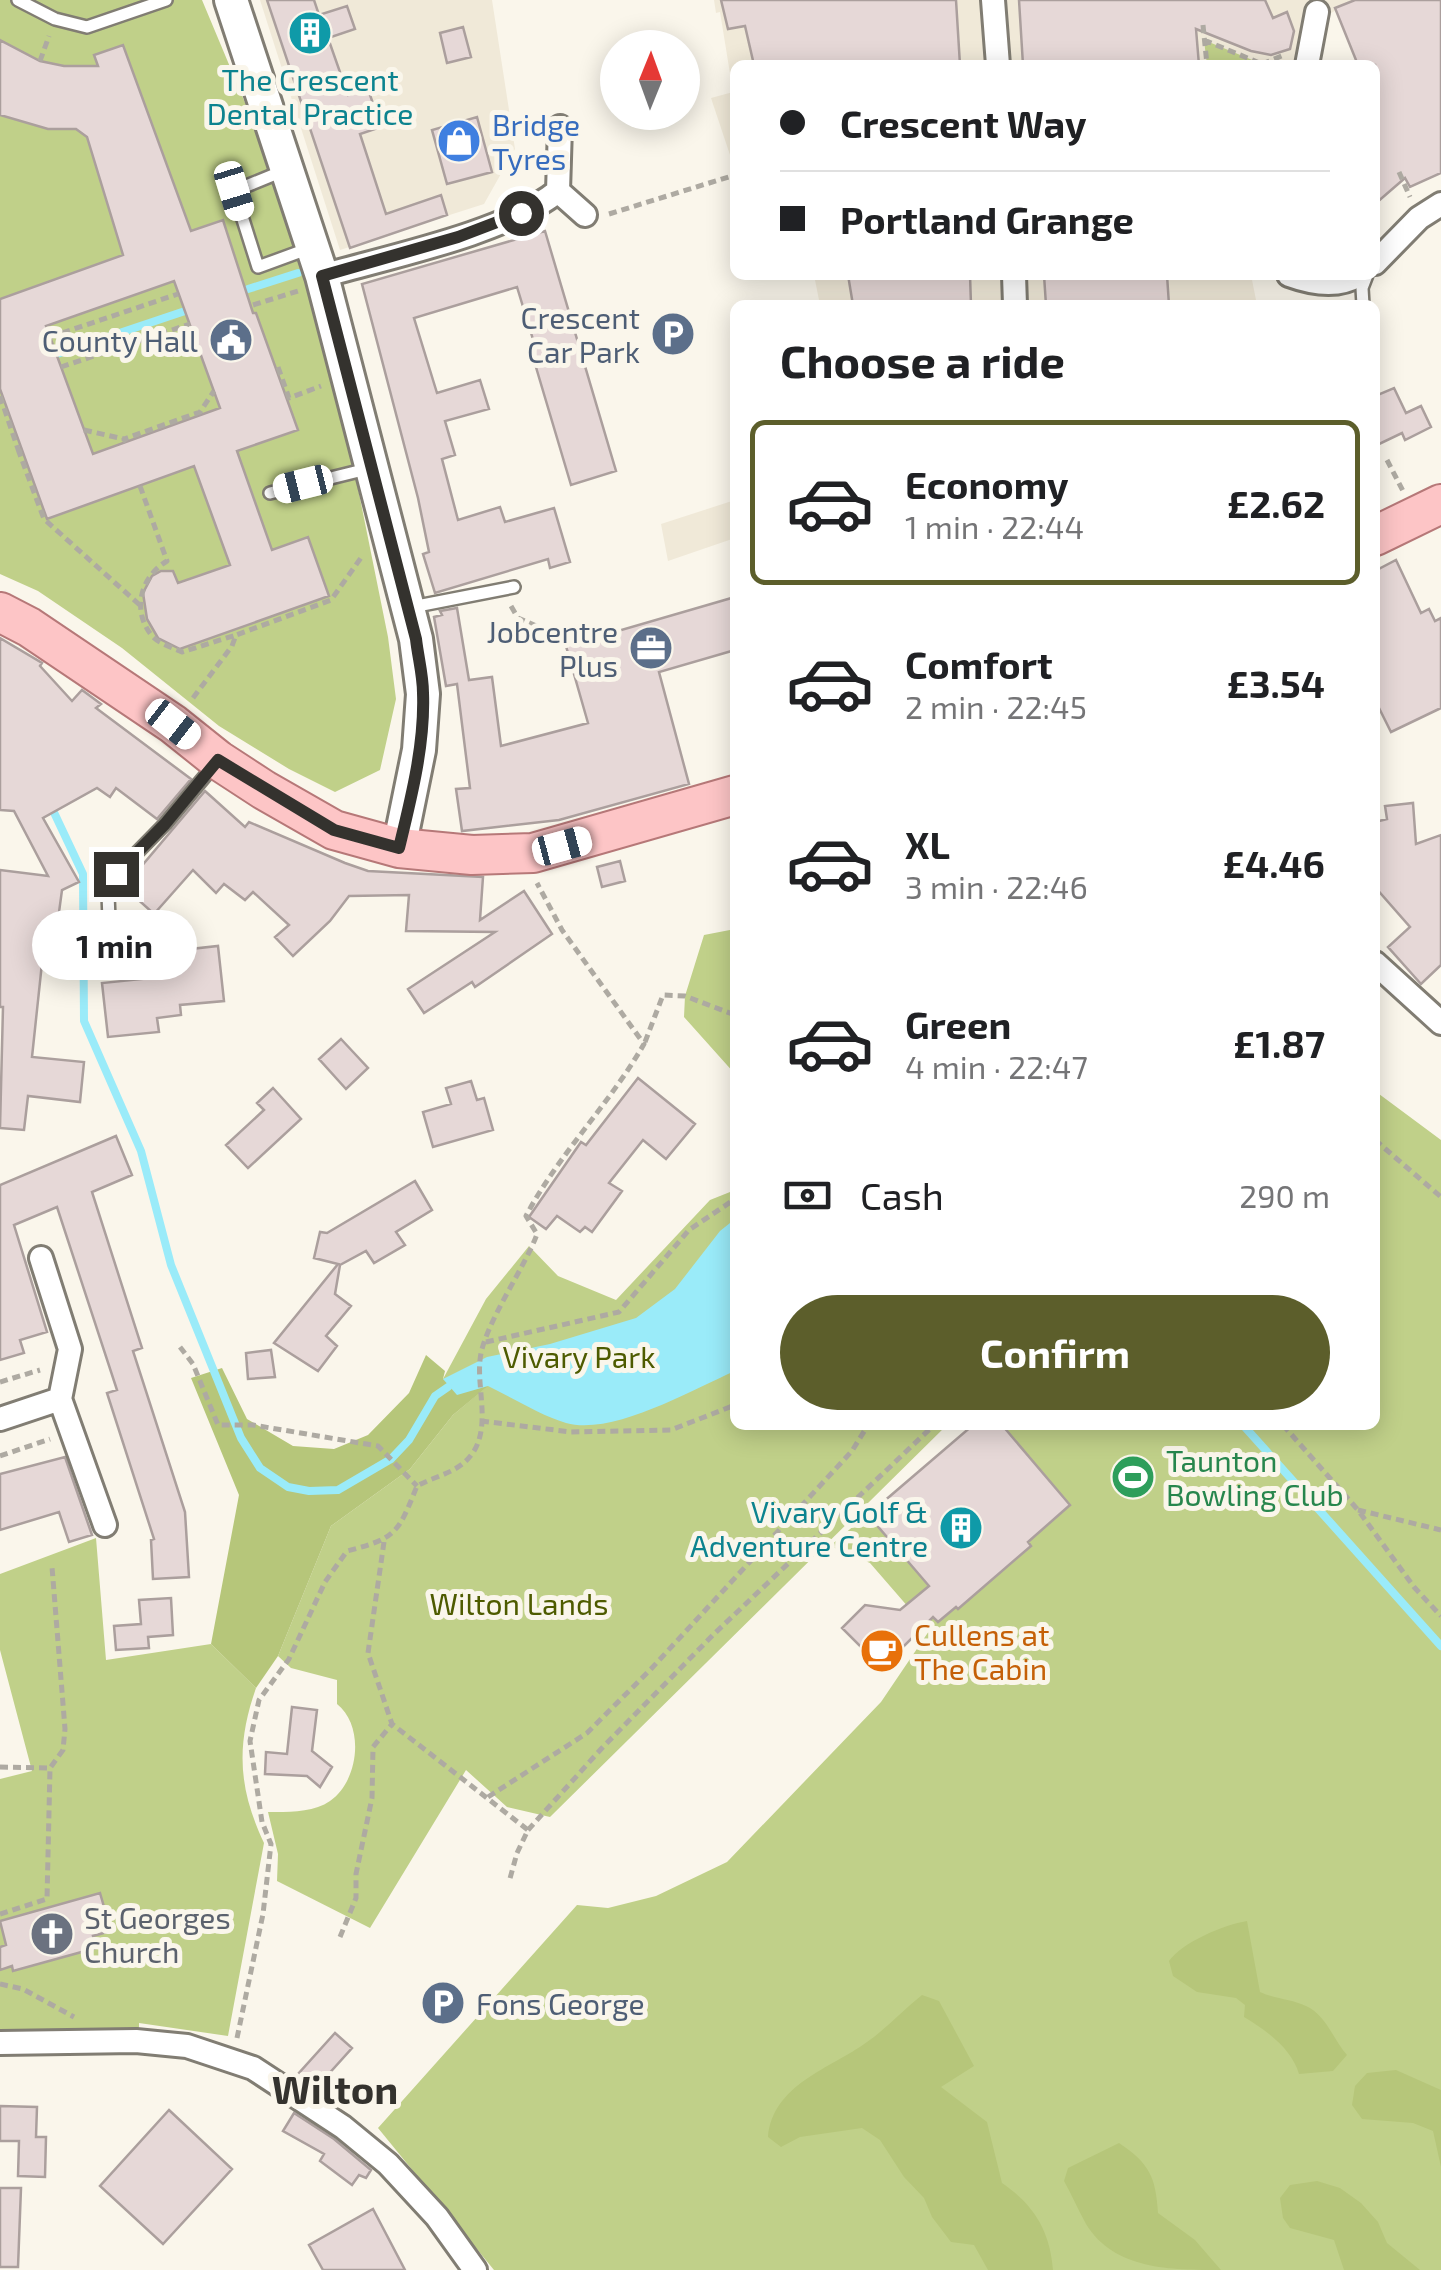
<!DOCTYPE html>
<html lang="en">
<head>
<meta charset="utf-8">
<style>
  body { margin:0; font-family:"Exo 2",sans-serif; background:#f6f6f6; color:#202124; height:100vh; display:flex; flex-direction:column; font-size:38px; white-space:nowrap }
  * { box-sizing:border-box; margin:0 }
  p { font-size:32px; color:#757577 }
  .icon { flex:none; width:55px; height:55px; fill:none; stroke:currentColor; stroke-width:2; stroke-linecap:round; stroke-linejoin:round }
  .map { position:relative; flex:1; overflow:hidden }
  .panel { position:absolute; left:730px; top:300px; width:650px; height:1130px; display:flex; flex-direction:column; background:#fff; border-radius:15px; box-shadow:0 5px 25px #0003 }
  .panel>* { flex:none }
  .hud { position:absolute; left:730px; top:60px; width:650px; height:220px; border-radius:15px; box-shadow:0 5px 25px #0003; display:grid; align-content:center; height:220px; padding:0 50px; background:#fff }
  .needle { width:65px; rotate:1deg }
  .fabs { position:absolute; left:600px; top:30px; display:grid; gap:20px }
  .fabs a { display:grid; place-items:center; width:100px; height:100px; border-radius:50%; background:#fff; box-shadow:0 5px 25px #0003; font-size:50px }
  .end { position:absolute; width:45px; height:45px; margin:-22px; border:12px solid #34322e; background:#fff; box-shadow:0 0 0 5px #fff }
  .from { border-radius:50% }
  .bubble { position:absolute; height:70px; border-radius:35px; background:#fff; box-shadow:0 5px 25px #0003; font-size:32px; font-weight:700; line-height:70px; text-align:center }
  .car { position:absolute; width:30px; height:60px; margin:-30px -15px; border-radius:12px; box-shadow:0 0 8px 2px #0007; background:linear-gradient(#fff 24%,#345 0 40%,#fff 0 76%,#345 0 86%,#fff 0) }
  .hud b { display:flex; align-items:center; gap:35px; height:95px; font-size:38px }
  .hud b+b { border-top:2px solid #e0e0e0 }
  .hud i { width:25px; height:25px; background:#202124 }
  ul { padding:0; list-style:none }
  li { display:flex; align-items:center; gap:30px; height:165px; margin:0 20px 15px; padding:0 30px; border:5px solid transparent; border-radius:15px }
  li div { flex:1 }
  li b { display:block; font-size:38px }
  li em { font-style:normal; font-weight:700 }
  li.active { border-color:#5c5e2b }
  li>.icon { width:90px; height:90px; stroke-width:1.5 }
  h2 { padding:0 50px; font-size:45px; line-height:120px }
  .pay { display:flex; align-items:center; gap:25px; height:110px; padding:0 50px; font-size:38px }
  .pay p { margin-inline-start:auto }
  .action { display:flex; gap:20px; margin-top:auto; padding:20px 50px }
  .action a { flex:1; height:115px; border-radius:60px; background:#5c5e2b; color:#fff; font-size:40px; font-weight:700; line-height:115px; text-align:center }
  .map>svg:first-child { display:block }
  .built { fill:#f0e9d8 }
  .green { fill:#c0d089 }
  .forest { fill:#b6c67a }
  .water { fill:#9aebf9 }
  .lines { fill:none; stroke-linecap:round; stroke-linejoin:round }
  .stream { stroke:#9aebf9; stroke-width:8 }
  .building { fill:#e6d8d7; stroke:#ab9f9d; stroke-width:2.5; fill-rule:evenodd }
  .lane-casing { stroke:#817d73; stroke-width:16 }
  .street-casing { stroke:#817d73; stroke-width:28 }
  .secondary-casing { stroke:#817d73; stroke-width:38 }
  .primary-casing { stroke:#b67878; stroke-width:42 }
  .path { stroke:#aeaaa2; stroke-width:5; stroke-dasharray:8 5; stroke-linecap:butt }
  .lane { stroke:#fff; stroke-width:11 }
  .street { stroke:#fff; stroke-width:22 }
  .secondary { stroke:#fff; stroke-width:32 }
  .primary { stroke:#fdc5c6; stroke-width:38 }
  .route { stroke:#34322e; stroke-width:12 }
  .labels { text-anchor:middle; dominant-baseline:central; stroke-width:10; stroke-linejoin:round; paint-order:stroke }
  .culture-label { font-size:30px; fill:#0d838f; stroke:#faf6eb }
  .shop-label { font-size:30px; fill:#366cbe; stroke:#faf6eb; text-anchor:start }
  .service-label { font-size:30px; fill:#4e5e75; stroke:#faf6eb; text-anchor:end }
  .park-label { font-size:30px; fill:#4e5b00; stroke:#faf6eb }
  .leisure-label { font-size:30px; fill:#27864d; stroke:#faf6eb; text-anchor:start }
  .food-label { font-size:30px; fill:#c56008; stroke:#faf6eb; text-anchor:start }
  .worship-label { font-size:30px; fill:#5b616d; stroke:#faf6eb; text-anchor:start }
  .district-label { font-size:40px; font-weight:bold; fill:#34322e; stroke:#faf6eb }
</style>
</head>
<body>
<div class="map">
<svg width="1441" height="2270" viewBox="0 0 1441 2270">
  <rect width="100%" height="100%" fill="#faf6eb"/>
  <path class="built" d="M260,0h232l23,149 -31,55 -144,46z
    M714,0h641l-46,25 -11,40h-563l-1,102 -23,-69 22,-6 -13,-80 -4,1z
    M814,275h437l6,30h-437z
    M735,500v38l-67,23 -7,-37z"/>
  <path class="green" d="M0,0h202l72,172 69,242 45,223 8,62 -16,71 -45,22 -46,-23 -70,-43 -97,-78 -84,-57 -38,-17z
    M1204,40l58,24 -55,1z
    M735,929v145l-51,-57 1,-21 19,-61z
    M1375,1091l66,49v1130h-947l-116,-142 199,-223 31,3 48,-12 71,-34 154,-160 48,-71 -59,-68 -40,-17 143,-121h402z
    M735,1190v235h212l-397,392 -43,-10 -41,-37 -96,158 -93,-47 1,-27 -10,-42c19,0 45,1 62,-11 29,-20 35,-75 7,-97v-24l-46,-12 -13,-12 53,-130 79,-57 43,-54 32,-27 -42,-9 43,-80 43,-53 29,30 58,24 94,-100z
    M96,1538l10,122 105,-16 45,44c-20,57 -18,100 8,155l-36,193 -89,-13v9l-139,-2v-251l32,-8 -32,-121v-76z"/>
  <path class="forest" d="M426,1355l19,16 -2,8 45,7 -35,29 -43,54 -79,57 -53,130 -22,32 -45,-44 28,-149 -48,-117 31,-10 25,51 46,27 41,3 34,-14 41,-42z
    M1247,1921l13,71c15,7 32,7 46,14 20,9 27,33 41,49l-14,16 -34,3c-7,-25 -33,-44 -55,-57l1,-12 -9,-7 -39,-6 -24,-16 -4,-15c14,-19 54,-36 78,-40z
    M922,1995l17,6 35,65 -33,21 46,35 15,61c32,22 48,48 51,87h-65l-14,-25 -23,-3 -19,-25 -8,-19 -20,-21 -24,-37 -18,-12 -62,9 -19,10 -13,-10c5,-53 62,-68 99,-95 19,-13 36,-32 55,-47z
    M1396,2070l45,20v77l-8,-36 -20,-8 -51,-4 -10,-14 3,-19 12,-13z
    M1119,2143c30,20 37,34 39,70l37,27 26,30c-50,0 -107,0 -135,-46 -8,-14 -14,-29 -22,-43l4,-13z
    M1317,2181l23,7 21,15 17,19 9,21 33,27h-76l-10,-30 -44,-12 -7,-10 -3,-20 10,-13z"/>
  <path class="water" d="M735,1219v152c-44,19 -122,65 -169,52 -26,-8 -53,-25 -78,-37l-31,9 -14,-16 44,-22 63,-13 86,-26 39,-29 45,-58z"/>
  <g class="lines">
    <path class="stream" d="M248,289l50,-16
      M57,354l128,-43
      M50,804l33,70 1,147 57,130 30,114 70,173 19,30 28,19 21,4 29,-1 53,-31 18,-19 26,-44 13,-9
      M1243,1425l198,221"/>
  </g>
  <path class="building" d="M267,0h47l5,15 28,-9 8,23 -27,9 20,57 20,-6 13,38 -21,7 26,80 55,-19 6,20 -97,33z
    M721,0h235l4,65h-206l-9,-39 -17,3z
    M1019,0h246l8,18 14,-6 7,19 -4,18 -19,6 -20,-4 -55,-22 3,36h-176z
    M1355,0h86v173l-31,14 -5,-9 -30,26v-139h-17l-23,-57z
    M463,27l8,30 -24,6 -7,-30z
    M0,40l40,21 24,5h34l-4,-11 29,-10 68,186 32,-11 30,93h3l42,117 -61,21 35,99 36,-13 21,59 -149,53 -22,-11 -11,-19 -4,-26 9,-17 9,-5h12l5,12 52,-18 -36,-99 -147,53 -47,-130v-90l123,-44 -36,-118 -11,-8h-28l-48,-14zM174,281l46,127 -127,46 -47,-128z
    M477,117l15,55 -45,12 -15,-54z
    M545,231l71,240 -45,14 -41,-138 5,-1 -18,-59 -103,31 23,75 43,-13 9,29 -44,12 10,34 -13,4 16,61 42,-13 5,15 49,-14 16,54 -20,6 -2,-9 -113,34 -12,-39 6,-2 -11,-54 -56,-214z
    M848,275h122l1,30h-118z
    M1044,275h123l2,30h-123z
    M1394,388l12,25 15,-7 10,21 -26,13 -3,-7 -27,13v-50z
    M1396,560l25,53 8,-4 6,12 6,-3v90l-50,24 -16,-32v-129z
    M735,597v53l-76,22 30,112 -130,36 -97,11 -6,-42 14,-1 -13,-104 -11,2 -12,-69 8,-2 -2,-4 17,-3 12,72 23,-3 9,69 87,-23 -22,-77z
    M0,638l42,25 -2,3 32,35 10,-11 19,14 -5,4 95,71 -34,40 -41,-31 -6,9 -13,-9 -54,30 36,64 -17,8 -10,74 -10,-1 -10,94 52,5 -4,40 -52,-6 -4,34 -24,-2 3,-121h-3v-137l48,6 -34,-65 -14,-1z
    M205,791l40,36 4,-5 96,41 23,8 115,6 -3,43 44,-29 28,43 -77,53 -3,-5 -48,31 -16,-24 87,-57 -89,-1 3,-36 -60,1 -19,25 -37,35 -18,-19 14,-12 -36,-33 -8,8 -21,-16 -8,9 -23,-23 -39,44 -30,-27z
    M1413,803l3,41 25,-9v130l-20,19 -33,-37 22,-20 -35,-40v-65l12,-3 -2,-13z
    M620,861l5,20 -23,6 -5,-20z
    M180,940l1,10 37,-4 6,55 -44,4 1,10 -24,3 2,14 -51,5 -6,-54 50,-5 -3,-34z
    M341,1039l27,29 -22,21 -27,-30z
    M638,1078l57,46 -29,35 -23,-19 -34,43 13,8 -30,41 -7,-5 -5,5 -23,-16 -11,13 -17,-12 52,-75 5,3z
    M471,1081l6,19 7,-2 9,32 -60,17 -10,-35 28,-8 -5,-16z
    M273,1088l28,31 -53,49 -22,-23 38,-35 -7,-7z
    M116,1136l16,39 -40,17 50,156 -9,3 52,161 4,65 -36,2 -2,-39 3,-1 -47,-146 10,-3 -60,-183 -43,18 33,107 -27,8 4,13 -24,7v-175z
    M415,1181l17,29 -36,22 9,13 -31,18 -8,-12 -26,14 -5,29 16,12 -25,30 11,10 -19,25 -44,-28 64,-79 -24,-6 6,-26 7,1z
    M271,1350l4,27 -27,2 -2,-26z
    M973,1425h29l68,80 -42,37 3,4 -73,63 -2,-2 -18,15 -5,-5 -51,51 -40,-40 23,-23 35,5 29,-24 -61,-71z
    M65,1457l27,78 -23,7 -10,-30 -59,18v-56z
    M171,1598l2,37 -25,2 1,11 -33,2 -2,-24 27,-2 -2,-24z
    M292,1707l25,3 -5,41 20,16 -12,20 -13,-11 -42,-2 1,-22 21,2z
    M100,1893l11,38 -18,5 3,12 -83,23 -1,-5 -12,4v-23l6,-2 -6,-24z
    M335,2033l17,15 -36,40 -17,-15z
    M0,2106l37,1 -1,30h10l-1,40 -27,-1 1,-35h-19z
    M169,2110l63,59 -69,75 -63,-58z
    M294,2113l40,26 37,31 -5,8 -7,-3 -7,10 -32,-24 4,-7 -41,-23z
    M0,2188h21l-3,79h-18z
    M373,2209l32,61h-82l-14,-25z"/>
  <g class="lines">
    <defs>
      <path id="lane" d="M18,0l37,19 32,8 79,-27
        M283,171l-49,20 24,76 52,-19
        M1363,305l-1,-17 5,-13
        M270,493l97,-24
        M412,607l102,-20
        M111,971l-3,-77 8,-20 49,-50 51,-61"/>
      <path id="street" d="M993,0l5,65
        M1307,65l10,-53
        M558,191l2,-64
        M1375,263l44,-45 22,-14
        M1014,275l1,30
        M1289,275c22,8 49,13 69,0
        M322,276c66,-19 184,-43 236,-85l27,24
        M1375,963l66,60
        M41,1258l29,91 -10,50
        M0,1419l60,-20 45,126
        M0,2043l136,-2 51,5 66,22 90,59 45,37 49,53 38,53"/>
      <path id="secondary" d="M231,0l91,276 94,363 7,55 -4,56 -20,98"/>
      <path id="primary" d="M1375,536l66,-32
        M0,612l29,15 144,97 45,36 46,30 70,40 65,18 73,7 61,-2 202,-58"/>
    </defs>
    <use href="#lane" class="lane-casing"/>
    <use href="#street" class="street-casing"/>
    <use href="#secondary" class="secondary-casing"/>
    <use href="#primary" class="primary-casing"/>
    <path class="path" d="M1203,25l4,40
      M1204,40l58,24
      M40,61l9,-25
      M1262,64l22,-9
      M1399,172l11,25
      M609,214l126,-39
      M253,305l45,-14
      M50,337l128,-43
      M61,367l129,-43
      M278,367l11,31 32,-12
      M0,396l19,56
      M84,430l40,9
      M126,442l-2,-3 76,-27 14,-21
      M22,451l-3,1 25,67 98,88
      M1387,460l16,31
      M140,486l27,75c-27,16 -36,51 -14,76 7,7 20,11 29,15l54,-17
      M511,606l7,12 30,13
      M193,698l39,-52 4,-11 95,-35 32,-45
      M645,1042l18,-47 22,1 50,19
      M1375,1140l66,57
      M486,1342l133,-30 70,-82 46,-31
      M180,1347l13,17 25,61h35l125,21 39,40
      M0,1382l40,-12
      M481,1421l90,11 100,-2 64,-25
      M1283,1425l75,85 56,77 27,29
      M0,1456l50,-17
      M1358,1510l83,20
      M384,1542l-16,111 24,71 136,106 -11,23 -8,29
      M0,1767l50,1
      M488,1797l99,-64 64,-64 201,-218 16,-26
      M528,1830l74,-82 112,-114 220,-209
      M0,1914l47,-15 3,-131 13,-18 2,-21 -13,-162
      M340,1937l16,-39v-24l16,-76 1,-51 19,-23
      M0,1984l23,5 51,28
      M237,2038l26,-124 8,-70 -9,-22 -12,-81 9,-41 30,-41 36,-77 22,-31c50,-13 51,-18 70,-65 22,-12 43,-13 57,-35 16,-27 3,-62 6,-91 3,-34 45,-92 57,-126l-11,-18c32,-61 83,-111 118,-172l-82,-114 -25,-47"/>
    <use href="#lane" class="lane"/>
    <use href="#street" class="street"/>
    <use href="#secondary" class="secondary"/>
    <use href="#primary" class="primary"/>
  </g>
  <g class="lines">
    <path class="route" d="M116,874l49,-50 53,-64 116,70 65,18c12,-49 26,-104 24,-155 0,-18 -5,-36 -7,-54l-94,-363 136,-39 63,-24"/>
  </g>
  <defs>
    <symbol id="building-disc" viewBox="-11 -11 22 22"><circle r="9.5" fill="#0f9aa8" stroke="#faf6eb"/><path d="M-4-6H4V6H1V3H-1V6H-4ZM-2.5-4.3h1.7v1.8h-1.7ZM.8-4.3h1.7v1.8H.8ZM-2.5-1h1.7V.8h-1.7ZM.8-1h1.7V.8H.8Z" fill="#fff"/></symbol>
    <symbol id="shop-disc" viewBox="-11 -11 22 22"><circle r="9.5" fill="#3f7fe0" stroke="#faf6eb"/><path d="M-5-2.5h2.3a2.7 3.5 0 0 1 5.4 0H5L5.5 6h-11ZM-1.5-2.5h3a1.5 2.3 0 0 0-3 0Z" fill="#fff"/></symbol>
    <symbol id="parking-disc" viewBox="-11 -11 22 22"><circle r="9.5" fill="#5c6f8a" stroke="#faf6eb"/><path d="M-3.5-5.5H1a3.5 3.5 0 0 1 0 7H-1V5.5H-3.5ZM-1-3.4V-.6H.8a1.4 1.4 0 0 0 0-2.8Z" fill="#fff"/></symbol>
    <symbol id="civic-disc" viewBox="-11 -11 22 22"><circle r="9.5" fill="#5c6f8a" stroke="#faf6eb"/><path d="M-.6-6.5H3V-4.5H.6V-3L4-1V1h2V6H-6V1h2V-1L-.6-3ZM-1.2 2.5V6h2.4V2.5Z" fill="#fff"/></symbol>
    <symbol id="office-disc" viewBox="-11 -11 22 22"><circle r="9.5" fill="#5c6f8a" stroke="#faf6eb"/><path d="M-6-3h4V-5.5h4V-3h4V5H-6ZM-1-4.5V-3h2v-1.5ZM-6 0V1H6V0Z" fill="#fff"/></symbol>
    <symbol id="stadium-disc" viewBox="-11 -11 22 22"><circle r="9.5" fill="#2e9e5b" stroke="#faf6eb"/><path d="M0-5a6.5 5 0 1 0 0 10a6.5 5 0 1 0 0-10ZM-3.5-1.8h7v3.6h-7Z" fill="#fff"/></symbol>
    <symbol id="cafe-disc" viewBox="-11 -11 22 22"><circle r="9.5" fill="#e8710a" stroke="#faf6eb"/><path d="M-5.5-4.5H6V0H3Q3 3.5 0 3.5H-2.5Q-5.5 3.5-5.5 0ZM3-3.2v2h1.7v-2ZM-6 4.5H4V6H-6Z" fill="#fff"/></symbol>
    <symbol id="church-disc" viewBox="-11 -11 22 22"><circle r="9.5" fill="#6b7280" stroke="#faf6eb"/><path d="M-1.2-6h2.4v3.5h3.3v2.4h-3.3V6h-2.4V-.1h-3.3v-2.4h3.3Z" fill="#fff"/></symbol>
  </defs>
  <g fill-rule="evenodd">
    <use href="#building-disc" x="285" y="8" width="50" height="50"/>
    <use href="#shop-disc" x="434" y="116" width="50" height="50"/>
    <use href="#parking-disc" x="648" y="309" width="50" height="50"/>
    <use href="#civic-disc" x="206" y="315" width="50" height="50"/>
    <use href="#office-disc" x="626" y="623" width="50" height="50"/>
    <use href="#stadium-disc" x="1108" y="1452" width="50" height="50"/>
    <use href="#building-disc" x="936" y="1503" width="50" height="50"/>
    <use href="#cafe-disc" x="857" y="1626" width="50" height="50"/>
    <use href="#church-disc" x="27" y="1909" width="50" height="50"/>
    <use href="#parking-disc" x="418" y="1978" width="50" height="50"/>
  </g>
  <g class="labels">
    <g class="culture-label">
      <text x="310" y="79">The Crescent<tspan x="310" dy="34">Dental Practice</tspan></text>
      <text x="928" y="1511" text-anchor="end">Vivary Golf &amp;<tspan x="928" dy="34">Adventure Centre</tspan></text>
    </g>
    <g class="shop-label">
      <text x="492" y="124">Bridge<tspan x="492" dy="34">Tyres</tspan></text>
    </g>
    <g class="service-label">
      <text x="640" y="317">Crescent<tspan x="640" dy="34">Car Park</tspan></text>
      <text x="198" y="340">County Hall</text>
      <text x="618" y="631">Jobcentre<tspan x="618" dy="34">Plus</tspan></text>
      <text x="476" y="2003" text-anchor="start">Fons George</text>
    </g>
    <g class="park-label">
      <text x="579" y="1356">Vivary Park</text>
      <text x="519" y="1603">Wilton Lands</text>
    </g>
    <g class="leisure-label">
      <text x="1166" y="1460">Taunton<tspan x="1166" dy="34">Bowling Club</tspan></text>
    </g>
    <g class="food-label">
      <text x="914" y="1634">Cullens at<tspan x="914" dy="34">The Cabin</tspan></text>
    </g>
    <g class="worship-label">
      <text x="84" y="1917">St Georges<tspan x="84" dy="34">Church</tspan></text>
    </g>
    <g class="district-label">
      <text x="335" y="2088">Wilton</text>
    </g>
  </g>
</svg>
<div class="fabs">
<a><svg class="needle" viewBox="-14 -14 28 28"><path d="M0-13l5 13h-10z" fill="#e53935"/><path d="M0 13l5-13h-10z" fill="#757577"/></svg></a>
</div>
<i class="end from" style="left:521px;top:213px"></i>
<i class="end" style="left:116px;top:874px"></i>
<div class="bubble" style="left:32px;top:910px;width:165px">1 min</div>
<i class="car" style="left:234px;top:191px;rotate:163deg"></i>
<i class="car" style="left:303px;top:484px;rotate:256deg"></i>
<i class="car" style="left:173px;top:724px;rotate:128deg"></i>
<i class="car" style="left:562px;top:846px;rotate:75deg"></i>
<div class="hud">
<b><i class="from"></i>Crescent Way</b>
<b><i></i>Portland Grange</b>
</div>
<section class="panel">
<h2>Choose a ride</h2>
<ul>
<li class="active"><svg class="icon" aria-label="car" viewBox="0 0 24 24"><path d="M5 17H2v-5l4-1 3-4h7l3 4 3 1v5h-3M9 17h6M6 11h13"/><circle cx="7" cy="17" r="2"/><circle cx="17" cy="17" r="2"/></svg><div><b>Economy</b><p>1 min · 22:44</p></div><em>£2.62</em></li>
<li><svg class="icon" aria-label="car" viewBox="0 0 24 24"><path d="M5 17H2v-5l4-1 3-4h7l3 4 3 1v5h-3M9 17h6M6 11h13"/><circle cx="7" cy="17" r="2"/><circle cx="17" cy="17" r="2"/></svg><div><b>Comfort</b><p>2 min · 22:45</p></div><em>£3.54</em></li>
<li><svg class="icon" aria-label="car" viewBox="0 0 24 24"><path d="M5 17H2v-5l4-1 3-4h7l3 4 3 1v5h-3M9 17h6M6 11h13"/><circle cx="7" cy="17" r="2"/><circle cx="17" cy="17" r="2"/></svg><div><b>XL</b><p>3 min · 22:46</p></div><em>£4.46</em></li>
<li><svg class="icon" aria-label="car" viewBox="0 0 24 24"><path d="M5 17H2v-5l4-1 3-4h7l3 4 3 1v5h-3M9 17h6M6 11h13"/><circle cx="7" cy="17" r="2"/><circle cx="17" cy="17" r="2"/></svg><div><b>Green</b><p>4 min · 22:47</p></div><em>£1.87</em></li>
</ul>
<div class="pay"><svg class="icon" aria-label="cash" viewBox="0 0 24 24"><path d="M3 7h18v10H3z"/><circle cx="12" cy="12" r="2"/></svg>Cash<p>290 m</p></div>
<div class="action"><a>Confirm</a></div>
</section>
</div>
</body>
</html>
